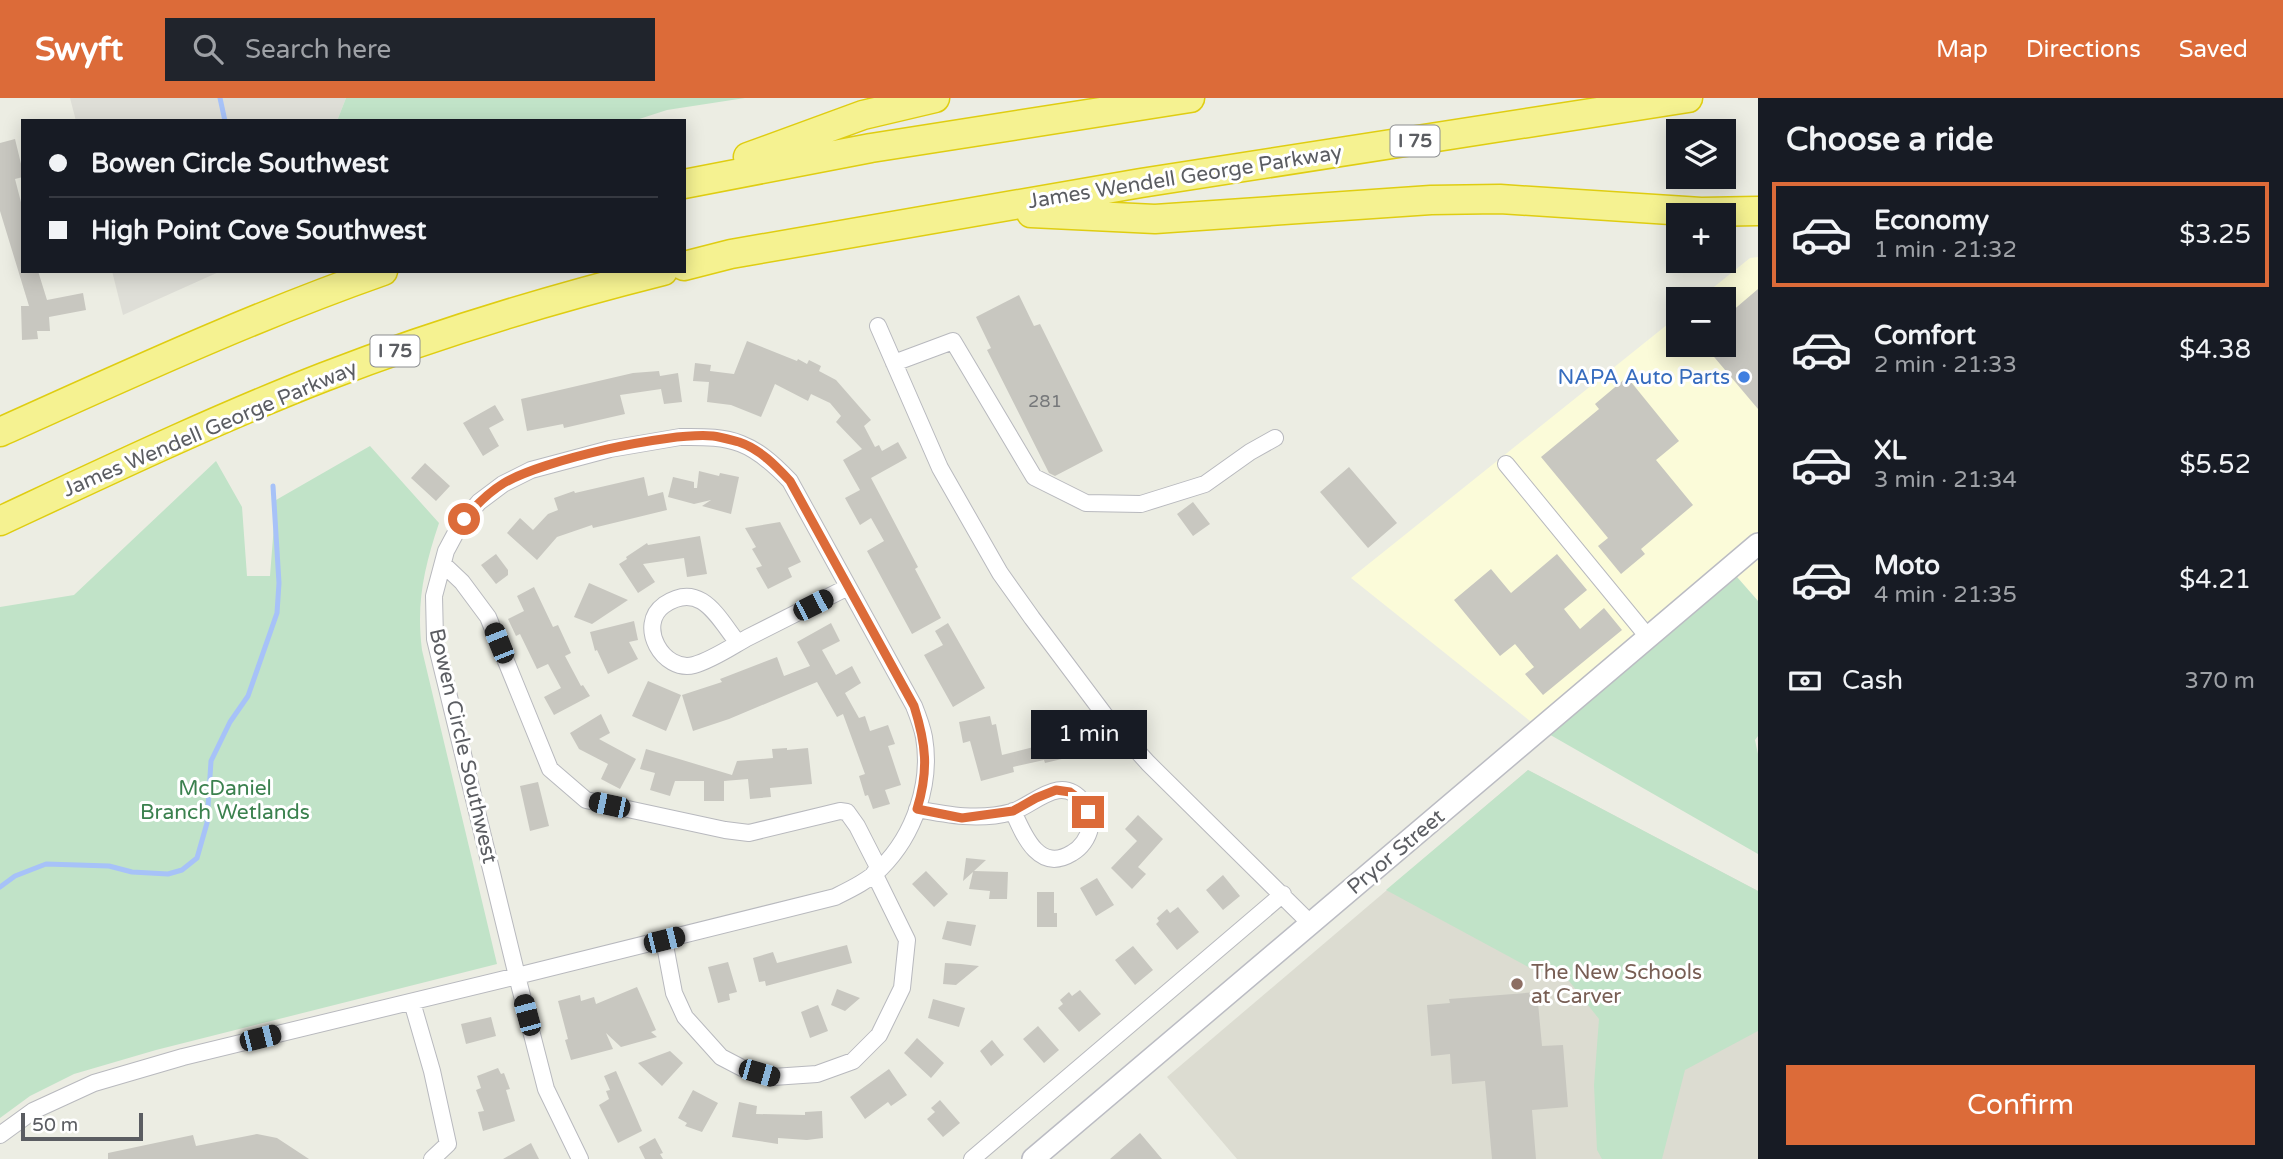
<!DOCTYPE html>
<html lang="en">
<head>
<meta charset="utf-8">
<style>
  body { margin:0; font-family:"Varela Round",sans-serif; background:#20242c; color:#f1f3f6; height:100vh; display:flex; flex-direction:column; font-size:26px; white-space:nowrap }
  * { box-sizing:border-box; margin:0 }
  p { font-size:23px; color:#9ea1a6 }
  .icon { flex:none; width:38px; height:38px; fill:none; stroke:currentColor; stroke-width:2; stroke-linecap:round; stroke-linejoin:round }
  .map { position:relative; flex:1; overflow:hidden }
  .details { display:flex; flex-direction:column; background:#171b24; width:525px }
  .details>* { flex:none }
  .guide { position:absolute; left:21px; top:21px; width:665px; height:154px; border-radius:0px; box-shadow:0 4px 18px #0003; display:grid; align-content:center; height:154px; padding:0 28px; background:#171b24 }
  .tools { position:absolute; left:1666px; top:21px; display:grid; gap:14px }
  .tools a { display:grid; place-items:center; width:70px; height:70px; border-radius:0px; background:#171b24; box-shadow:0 4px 18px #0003; font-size:35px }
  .scale { position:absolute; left:21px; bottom:18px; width:122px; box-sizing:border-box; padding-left:7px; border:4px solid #5b5d62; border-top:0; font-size:19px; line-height:24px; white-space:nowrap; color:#5b5d62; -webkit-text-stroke:5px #fff; paint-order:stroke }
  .end { position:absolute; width:32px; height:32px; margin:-16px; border:9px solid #dc6b39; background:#fff; box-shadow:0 0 0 4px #fff }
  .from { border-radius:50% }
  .bubble { position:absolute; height:49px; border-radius:0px; background:#171b24; box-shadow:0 4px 18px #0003; font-size:23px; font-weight:600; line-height:49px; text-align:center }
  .car { position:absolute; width:21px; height:42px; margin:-21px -10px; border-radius:9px; box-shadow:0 0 5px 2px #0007; background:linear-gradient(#222 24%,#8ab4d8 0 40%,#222 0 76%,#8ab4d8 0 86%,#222 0) }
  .guide b { display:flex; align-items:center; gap:24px; height:66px; font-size:26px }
  .guide b+b { border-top:2px solid #363941 }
  .guide i { width:18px; height:18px; background:#f1f3f6 }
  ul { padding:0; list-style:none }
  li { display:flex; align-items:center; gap:21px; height:105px; margin:0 14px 10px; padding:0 14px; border:4px solid transparent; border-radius:0px }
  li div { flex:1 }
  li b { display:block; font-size:26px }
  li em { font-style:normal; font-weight:600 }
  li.active { border-color:#dc6b39 }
  li>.icon { width:63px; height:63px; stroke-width:1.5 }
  h2 { padding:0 28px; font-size:32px; line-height:84px }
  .pay { display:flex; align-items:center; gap:18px; height:77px; padding:0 28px; font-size:26px }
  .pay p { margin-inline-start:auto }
  .button { display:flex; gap:14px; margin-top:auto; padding:14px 28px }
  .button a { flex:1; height:80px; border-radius:0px; background:#dc6b39; color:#fff; font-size:28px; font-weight:600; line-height:80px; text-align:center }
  header { display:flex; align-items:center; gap:42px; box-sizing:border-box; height:98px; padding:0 35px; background:#dc6b39; color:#fff }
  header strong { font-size:33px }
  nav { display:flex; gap:38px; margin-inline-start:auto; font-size:24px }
  .search { width:490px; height:63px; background:#20242c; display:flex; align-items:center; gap:18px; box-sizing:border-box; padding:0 24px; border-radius:0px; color:#9ea1a6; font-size:26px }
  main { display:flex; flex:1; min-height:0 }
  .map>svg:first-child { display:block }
  .commercial { fill:#fbfbd9 }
  .industrial { fill:#deded7 }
  .education { fill:#dcdcd1 }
  .green { fill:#c1e3c8 }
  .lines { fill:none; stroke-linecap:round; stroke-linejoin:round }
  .stream { stroke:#a7c2f8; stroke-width:5 }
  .building { fill:#c8c7c0 }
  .minor-casing { stroke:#b8b9be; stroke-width:18 }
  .secondary-casing { stroke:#bbbcc3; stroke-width:24 }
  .motorway-casing { stroke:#dfcd11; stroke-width:31 }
  .minor { stroke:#fff; stroke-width:16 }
  .secondary { stroke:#fff; stroke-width:21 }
  .motorway { stroke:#f5f291; stroke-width:28 }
  .route { stroke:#dc6b39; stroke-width:9 }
  .shop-dot { fill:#3f7fe0; stroke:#fff; stroke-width:2.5 }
  .education-dot { fill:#8d6e63; stroke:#fff; stroke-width:2.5 }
  .labels { text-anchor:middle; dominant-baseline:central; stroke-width:6; stroke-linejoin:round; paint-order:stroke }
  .number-label { font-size:18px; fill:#76787a }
  .shield { fill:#fff; stroke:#8c8e91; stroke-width:2 }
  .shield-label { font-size:19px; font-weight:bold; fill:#5b5d62 }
  .street-label { font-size:21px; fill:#5b5d62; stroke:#fff }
  .shop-label { font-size:21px; fill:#366cbe; stroke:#fff; text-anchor:end }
  .park-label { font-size:21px; fill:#3b814e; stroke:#fff }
  .education-label { font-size:21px; fill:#785e54; stroke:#fff; text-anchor:start }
</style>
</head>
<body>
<header>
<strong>Swyft</strong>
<div class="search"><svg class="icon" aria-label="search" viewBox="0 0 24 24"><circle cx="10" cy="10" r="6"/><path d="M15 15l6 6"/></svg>Search here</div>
<nav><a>Map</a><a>Directions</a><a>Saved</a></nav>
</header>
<main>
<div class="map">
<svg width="1758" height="1061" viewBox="0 0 1758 1061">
  <rect width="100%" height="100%" fill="#ecede3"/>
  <path class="commercial" d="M1758,159v344l-28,-32 -190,160 -189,-151 327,-262v29h46v-46h-25l51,-41z"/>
  <path class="industrial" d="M70,0h276l-9,23h-261z
    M112,173h109l-98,44z"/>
  <path class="education" d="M1528,672l230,121v268h-521l-70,-82z"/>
  <path class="green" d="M346,0h399l-78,12 -34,11h-296z
    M370,348l69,77c-15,45 -23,80 -17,127l75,314 -341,86 -82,24 -44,22 -30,22v-511l74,-12 142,-134 26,46 5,69h23l6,-76z
    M1730,471l28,32v135l-3,4 3,14v100l-218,-125z
    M1528,672l230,121v140l-73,39 -23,89h-60l-5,-9 -3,-65 5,-66 -30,-38 -37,-12 -146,-79z"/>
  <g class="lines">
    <path class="stream" d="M220,0l5,23
      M0,789l15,-11 31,-12 63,2 23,6 36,2 14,-4 15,-12 10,-35 4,-62 19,-39 18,-26 29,-83 2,-30 -6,-97"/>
  </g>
  <path class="building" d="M15,41l8,33v5l-8,2 8,31v61h15l9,29 36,-7 3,17 -37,7 1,14h-13l1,8 -16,1 -1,-34h8l-29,-95v-68z
    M1758,191v120l-54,-64h20v-27z
    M1019,197l15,31 6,-2 63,127 -48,25 -6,-3 -62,-123 4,-2 -15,-31z
    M747,243l50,20 1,-2 9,5 2,-4 12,6 -2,5 17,9 35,40 -7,6 11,21 4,-2 3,6 16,-9 9,16 -36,20 47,89 -3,2 26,49 -29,16 -45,-83 17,-10 -13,-23 -11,7 -15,-27 15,-8 -17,-30 19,-11 -26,-27 5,-6 -11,-13 -19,-9 -3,7 -33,-17 -14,33 -30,-12 -24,-3 2,-20 -16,-1 2,-18 16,2 -1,6 24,3z
    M659,273l1,5 18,-3 4,29 -18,2 -3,-15 -41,6 5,19 -61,14 -1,-4 -36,7 -6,-32 112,-26z
    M1627,279l52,64 -23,19 37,45 -52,44 4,5 -24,20 -23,-28 10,-8 -67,-81 58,-48 -4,-5z
    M495,307l9,15 -15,8 10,18 -16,10 -20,-33z
    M425,365l25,23 -14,15 -25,-23z
    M1349,369l48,56 -29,25 -48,-56z
    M699,373l20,5 1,-3 19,4 -8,37 -29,-8 9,-6 -17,4 -26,-7 5,-20 21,5v6h3z
    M644,379l4,19 15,-4 4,18 -74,18 -1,-3 -35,12 -20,23 -30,-27 13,-15 13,12 15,-16 10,-4 -4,-12 20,-7 1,2z
    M1193,404l17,22 -17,12 -16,-22z
    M780,424l21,40 -13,6 4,9 -24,12 -12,-21 6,-2 -10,-17 4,-2 -11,-19z
    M700,438l7,38 -20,3 -3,-19 -41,6 12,18 -17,11 -19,-29 8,-5 -1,-2 21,-14 1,2z
    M496,456l12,16v5l-12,9 -15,-19z
    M1557,456l30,36 -23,19 16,20 24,-21 18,22 -79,65 -18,-21 9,-7 -19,-23 -15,12 -46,-56 37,-31 20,24z
    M589,485l39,17 -36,24 -18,-7z
    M534,489l19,40 5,-2 13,28 -6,3 16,30 2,-1 7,11 -36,19 -10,-18 17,-9 -13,-24 -11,5 -17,-35 -4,2 -8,-17 16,-8 -7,-15z
    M634,523l4,19 -9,2 9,17 -30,15 -11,-24 -2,1 -5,-19z
    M831,525l9,18 -18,9 14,25 16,-9 9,17 -16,10 14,25 6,-2 5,15 18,-6 7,19 -7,2 13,39 -16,5 5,14 -17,5 -5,-14 -3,1 -6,-20 6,-2 -22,-60 -6,3 -20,-35 -88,37 -36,12 -11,-36 40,-13 -2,-3 57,-22 7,19 26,-10 -13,-24z
    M948,525l37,65 -32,19 -29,-52 19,-10 -8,-14z
    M648,583l33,14 -15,36 -34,-15z
    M601,616l9,19 -11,6 37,20 -16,30 -19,-10 7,-15 -29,-15 -9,-16z
    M990,618l2,9 4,-1 6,31 63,-16 5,18 -25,6 -1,-3 -31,7 1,5 -33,9 -11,-40 -7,2 -4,-21z
    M787,650v2l21,-2 4,36 -42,4 1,9 -21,2 -2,-20 -24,2v20h-20v-20h-29l-5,15 -20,-6 5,-17 -15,-4 6,-20 86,26 5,-14 36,-3 -1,-9z
    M538,684l11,44 -19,5 -10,-45z
    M1138,717l25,24 -25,28 8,7 -14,15 -21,-21 26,-27 -12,-12z
    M966,760l20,2 -12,11 34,1 -1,27h-18l1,-8 -21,-2 4,-17 -10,9z
    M926,773l22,23 -14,13 -22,-23z
    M1223,777l17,21 -17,14 -17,-20z
    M1097,780l17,27 -18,11 -16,-28z
    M1037,794h17v21h3v14h-20z
    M1178,809l21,25 -22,18 -21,-26 3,-3 -2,-3 10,-9 3,4z
    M947,823l29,4 -5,21 -29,-7z
    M847,847l5,18 -86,23 -1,-5 -6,1 -6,-24 20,-6 4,11z
    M1133,848l20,24 -18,15 -20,-25z
    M728,864l9,30 -8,2 1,6 -12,3 -10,-36z
    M945,865l16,1 18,2 -23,19 -13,-1z
    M637,889l19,43 -5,2 6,5 -36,10 -15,-14 7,16 -42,11 -6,-20 3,-1 -10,-38 22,-6 1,6 13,-4 2,7z
    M837,891l23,9 -15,13 -14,-6z
    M1080,892l21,24 -22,18 -21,-24 5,-4 -3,-4 9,-8 3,4z
    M1537,894l5,54 21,-1 5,62 -36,3 4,49h-44l-7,-78 -33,3 -2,-30 -19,2 -4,-51 23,-2 -1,-4z
    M933,901l32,9 -6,19 -31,-9z
    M818,907l10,26 -18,7 -9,-26z
    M491,919l5,19 -30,8 -5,-20z
    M1038,928l21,24 -15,13 -21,-24z
    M917,940l27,25 -13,15 -27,-25z
    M992,942l12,15 -13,11 -11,-15z
    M670,953l13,12 -21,23 -24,-23z
    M498,970l3,6 3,-1 6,16 -4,1 9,31 -32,10 -5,-19 6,-1 -8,-21 5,-2 -4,-12z
    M889,971l18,26 -16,11 -3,-4 -23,17 -15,-22z
    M616,973l26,60 -24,12 -19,-38 10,-6 -3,-8 4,-1 -6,-14z
    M693,992l25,13 -16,29 -17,-6 2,-3 -9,-5z
    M940,1002l20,23 -17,14 -16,-18 8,-7 -4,-4z
    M739,1004l18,4 -1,8 49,1v-3l17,-1 1,27 -16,2 -29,-2v6l-46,-7z
    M1140,1035l22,26h-52z
    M257,1036l20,4 32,21h-201v-6l85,-18 3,11z
    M655,1040l8,15 -3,1 3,5h-18l-6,-12z
    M531,1045l8,16h-36z"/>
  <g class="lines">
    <defs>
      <path id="minor" d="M878,228l62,142 60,105 32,45 72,96 44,49 163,161
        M894,265l59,-22 81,136 52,26 55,1 64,-20 45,-32 25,-14
        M680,339c53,-1 72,4 110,44l124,225c4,10 8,21 10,31 8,47 -10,98 -43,131 -13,13 -30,21 -46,29l-318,79 -82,-337 -1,-43 12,-45 15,-28 18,-21 24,-18 28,-14 79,-21z
        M1506,366l142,173
        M443,466l19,18 26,35 62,152 36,31 139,30 24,3 91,-22 7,1 10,14 22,43
        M738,545c-20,-25 -37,-63 -74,-38 -28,20 -1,68 30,60 18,-5 37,-18 53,-27 34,-17 68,-34 101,-51
        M917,711c31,6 62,12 95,3 22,-7 49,-39 71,-10 5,7 8,17 7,26 -2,10 -9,20 -18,25 -33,20 -48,-17 -59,-42
        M664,842l10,53 11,24 36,40 23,12 29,8 44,-3 36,-13 26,-26 23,-47 5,-48 -33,-67
        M412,904l20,69 16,73 -16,15
        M0,1037l33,-24 61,-28 89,-26 334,-81 29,113 34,70
        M972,1061l311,-265"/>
      <path id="secondary" d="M1033,1061l725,-615"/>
      <path id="motorway" d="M748,59l115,-42 72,-17
        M684,86l187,-36 319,-50
        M1031,115l124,6 276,-19 69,-1 201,13 57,-1
        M684,168l47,-12 410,-71 547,-85
        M0,334c127,-57 252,-115 383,-161
        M0,423c107,-50 214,-101 324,-144 111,-43 224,-77 339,-106"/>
    </defs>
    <use href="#minor" class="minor-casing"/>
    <use href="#secondary" class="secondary-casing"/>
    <use href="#motorway" class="motorway-casing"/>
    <use href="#minor" class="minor"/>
    <use href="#secondary" class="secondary"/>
    <use href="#motorway" class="motorway"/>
  </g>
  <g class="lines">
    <path class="route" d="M464,421c12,-14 25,-27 40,-36 39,-23 163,-51 209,-47 8,1 18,4 26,6 21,7 37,24 51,39l124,225c12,38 15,64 3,103l45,9 51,-7 23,-13 20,-8 14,2 12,9 6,11"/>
  </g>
  <circle class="shop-dot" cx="1744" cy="279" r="7"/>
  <circle class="education-dot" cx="1517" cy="886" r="7"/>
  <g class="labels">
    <g class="number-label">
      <text x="1045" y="303">281</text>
    </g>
    <g class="shield">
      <rect x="1390.5" y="27.5" width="49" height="31" rx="5"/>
      <rect x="370.5" y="237.5" width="49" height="31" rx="5"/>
    </g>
    <g class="shield-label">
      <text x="1415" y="43">I 75</text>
      <text x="395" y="253">I 75</text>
    </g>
    <g class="street-label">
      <text transform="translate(1185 79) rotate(-9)">James Wendell George Parkway</text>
      <text transform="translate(210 331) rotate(-23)">James Wendell George Parkway</text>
      <text transform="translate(463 648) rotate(77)">Bowen Circle Southwest</text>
      <text transform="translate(1396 754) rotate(-40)">Pryor Street</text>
    </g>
    <g class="shop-label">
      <text x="1730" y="279">NAPA Auto Parts</text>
    </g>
    <g class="park-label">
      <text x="225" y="690">McDaniel<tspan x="225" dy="24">Branch Wetlands</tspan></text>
    </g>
    <g class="education-label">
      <text x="1531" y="874">The New Schools<tspan x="1531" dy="24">at Carver</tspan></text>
    </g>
  </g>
</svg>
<div class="tools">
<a><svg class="icon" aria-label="layers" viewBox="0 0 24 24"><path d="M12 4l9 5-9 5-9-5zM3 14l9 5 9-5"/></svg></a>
<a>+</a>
<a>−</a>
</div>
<div class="scale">50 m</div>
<i class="end from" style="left:464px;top:421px"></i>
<i class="end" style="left:1088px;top:714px"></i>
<div class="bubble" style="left:1031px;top:612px;width:116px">1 min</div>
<i class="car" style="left:813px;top:507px;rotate:63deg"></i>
<i class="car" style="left:499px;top:545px;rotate:338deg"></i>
<i class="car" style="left:609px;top:707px;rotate:282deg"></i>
<i class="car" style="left:664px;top:842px;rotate:76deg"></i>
<i class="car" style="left:527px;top:917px;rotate:345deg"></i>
<i class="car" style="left:260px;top:940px;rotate:76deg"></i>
<i class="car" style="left:759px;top:975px;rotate:106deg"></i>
<div class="guide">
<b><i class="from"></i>Bowen Circle Southwest</b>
<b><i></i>High Point Cove Southwest</b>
</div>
</div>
<section class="details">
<h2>Choose a ride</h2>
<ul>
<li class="active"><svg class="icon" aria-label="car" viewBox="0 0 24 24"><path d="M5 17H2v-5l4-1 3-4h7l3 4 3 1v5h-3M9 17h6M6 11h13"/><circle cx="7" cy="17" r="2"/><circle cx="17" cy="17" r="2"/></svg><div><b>Economy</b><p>1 min · 21:32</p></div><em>$3.25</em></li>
<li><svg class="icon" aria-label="car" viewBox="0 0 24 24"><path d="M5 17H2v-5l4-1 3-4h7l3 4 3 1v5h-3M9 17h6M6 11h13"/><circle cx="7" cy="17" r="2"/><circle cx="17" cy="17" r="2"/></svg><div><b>Comfort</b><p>2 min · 21:33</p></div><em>$4.38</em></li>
<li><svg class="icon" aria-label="car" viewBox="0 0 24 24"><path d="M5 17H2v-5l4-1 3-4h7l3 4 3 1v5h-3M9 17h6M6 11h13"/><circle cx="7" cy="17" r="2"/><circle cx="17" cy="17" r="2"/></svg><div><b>XL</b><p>3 min · 21:34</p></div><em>$5.52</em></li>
<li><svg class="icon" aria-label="car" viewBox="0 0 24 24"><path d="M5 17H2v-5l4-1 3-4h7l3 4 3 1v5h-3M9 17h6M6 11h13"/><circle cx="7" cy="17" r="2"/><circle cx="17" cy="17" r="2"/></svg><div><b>Moto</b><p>4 min · 21:35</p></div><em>$4.21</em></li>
</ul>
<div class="pay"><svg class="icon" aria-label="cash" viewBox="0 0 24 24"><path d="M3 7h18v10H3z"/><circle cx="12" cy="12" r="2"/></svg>Cash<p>370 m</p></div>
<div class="button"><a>Confirm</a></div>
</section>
</main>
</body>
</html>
